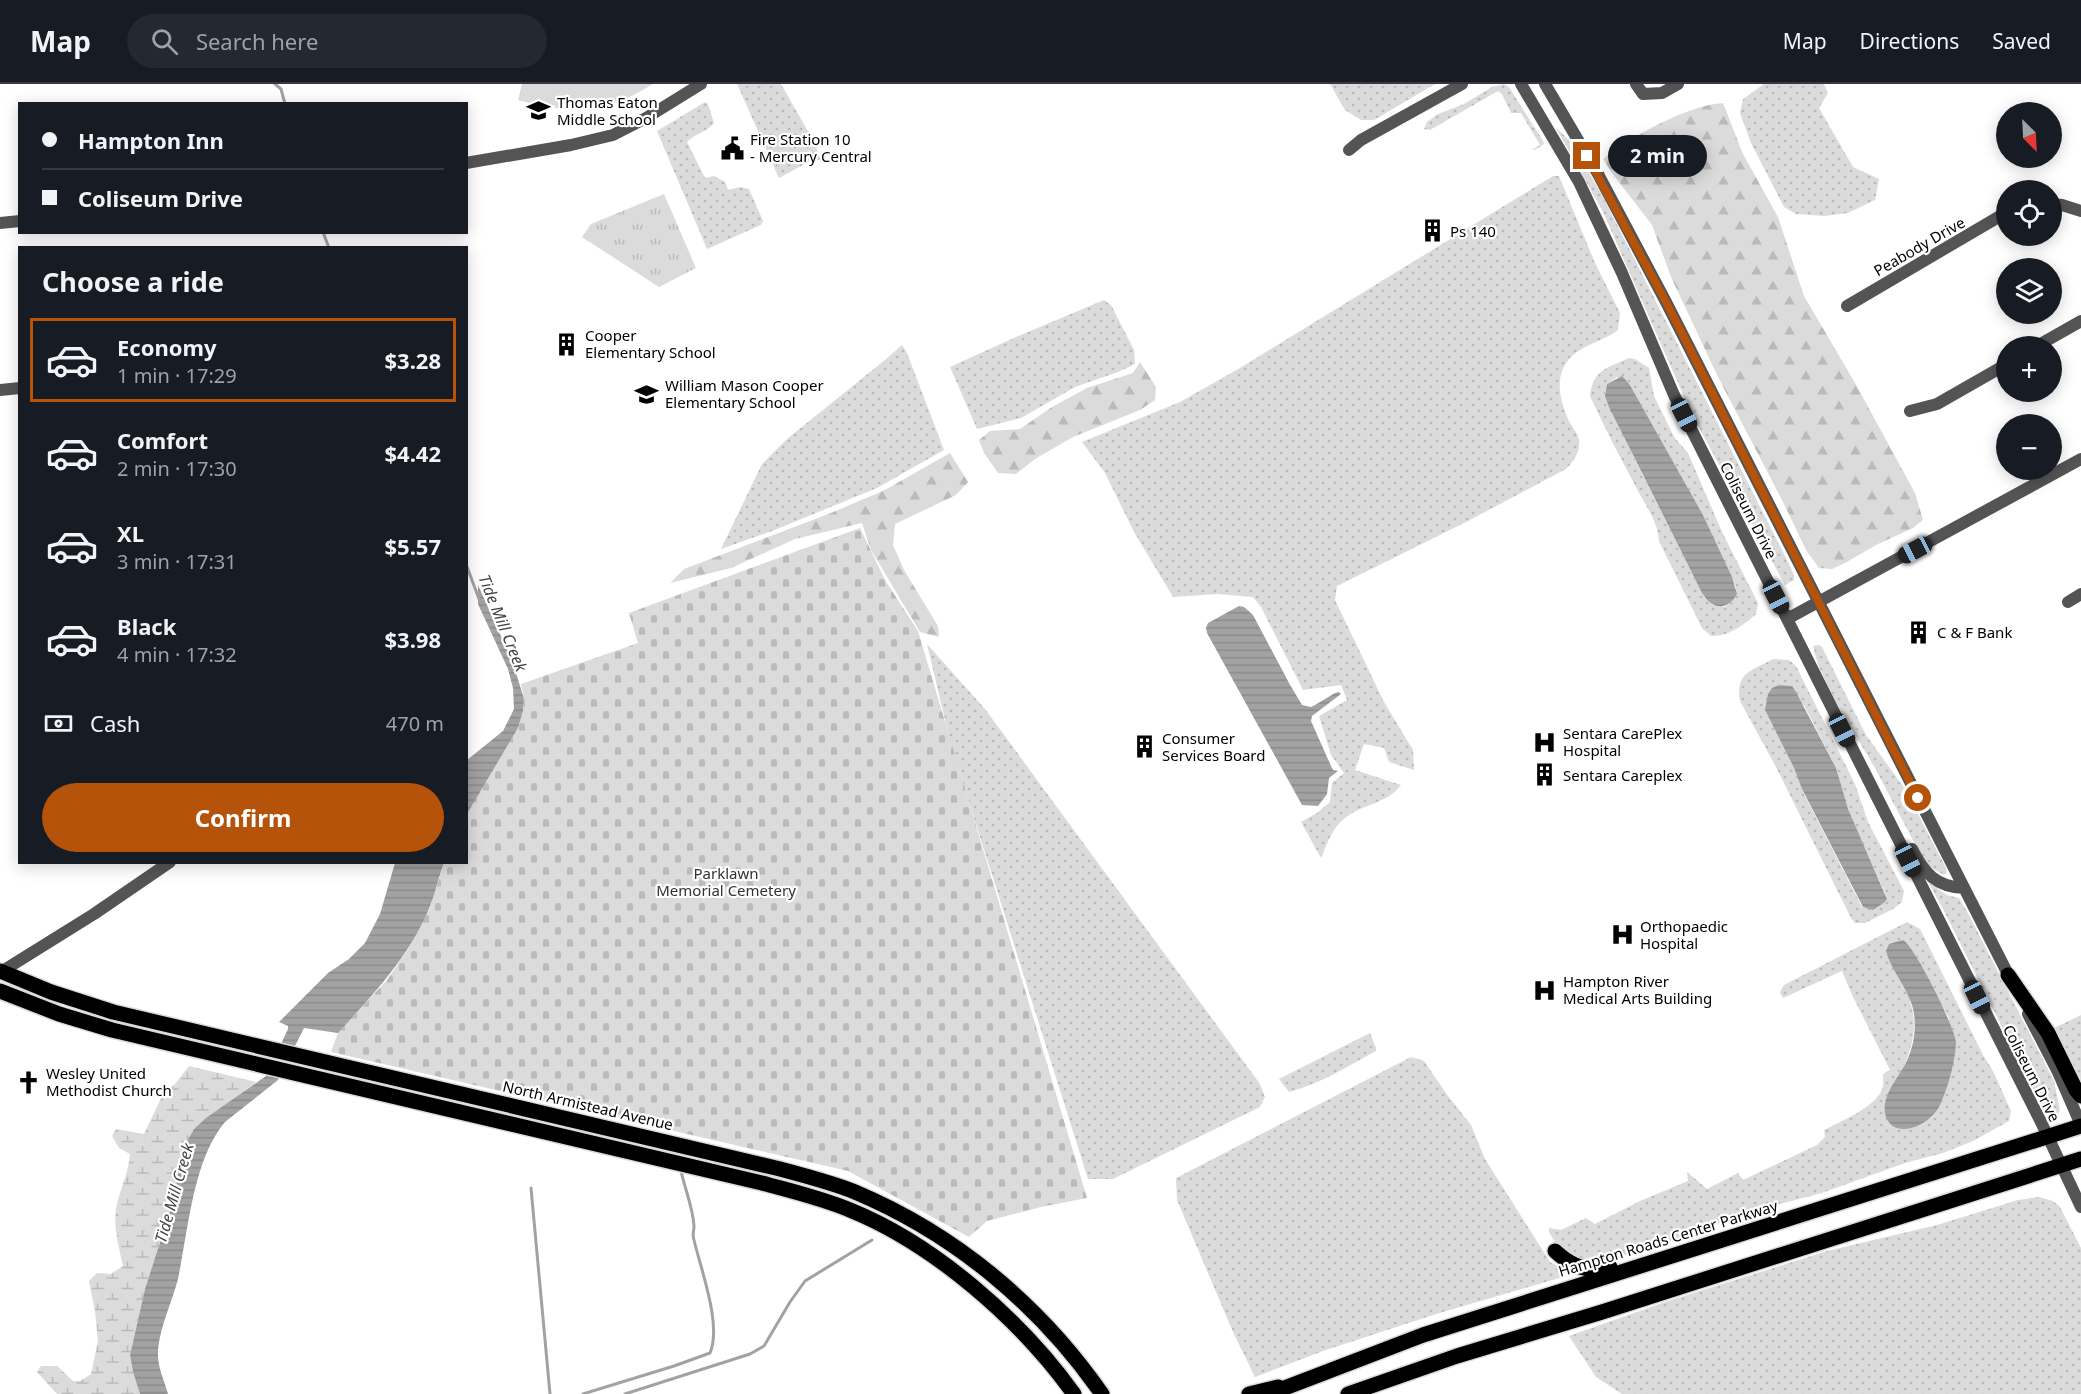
<!DOCTYPE html>
<html lang="en">
<head>
<meta charset="utf-8">
<style>
  body { margin:0; font-family:"Noto Sans",sans-serif; background:#242831; color:#f1f3f6; height:100vh; display:flex; flex-direction:column; font-size:22px; white-space:nowrap }
  * { box-sizing:border-box; margin:0 }
  p { font-size:20px; color:#9ea1a6 }
  .icon { flex:none; width:33px; height:33px; fill:none; stroke:currentColor; stroke-width:2; stroke-linecap:round; stroke-linejoin:round }
  .map { position:relative; flex:1; overflow:hidden }
  .drawer { position:absolute; left:18px; top:162px; width:450px; height:618px; display:flex; flex-direction:column; background:#171b24; border-radius:0px; box-shadow:0 3px 15px #0003 }
  .drawer>* { flex:none }
  .top-card { position:absolute; left:18px; top:18px; width:450px; height:132px; border-radius:0px; box-shadow:0 3px 15px #0003; display:grid; align-content:center; height:132px; padding:0 24px; background:#171b24 }
  .needle { width:39px; rotate:156deg }
  .controls { position:absolute; left:1996px; top:18px; display:grid; gap:12px }
  .controls a { display:grid; place-items:center; width:66px; height:66px; border-radius:50%; background:#171b24; box-shadow:0 3px 15px #0003; font-size:30px }
  .end { position:absolute; width:27px; height:27px; margin:-14px; border:8px solid #b45309; background:#fff; box-shadow:0 0 0 3px #fff }
  .from { border-radius:50% }
  .bubble { position:absolute; height:42px; border-radius:21px; background:#171b24; box-shadow:0 3px 15px #0003; font-size:20px; font-weight:700; line-height:42px; text-align:center }
  .car { position:absolute; width:18px; height:36px; margin:-18px -9px; border-radius:8px; box-shadow:0 0 4px 2px #0007; background:linear-gradient(#222 24%,#8ab4d8 0 40%,#222 0 76%,#8ab4d8 0 86%,#222 0) }
  .top-card b { display:flex; align-items:center; gap:21px; height:57px; font-size:22px }
  .top-card b+b { border-top:2px solid #363941 }
  .top-card i { width:15px; height:15px; background:#f1f3f6 }
  ul { padding:0; list-style:none }
  li { display:flex; align-items:center; gap:18px; height:84px; margin:0 12px 9px; padding:0 12px; border:3px solid transparent; border-radius:0px }
  li div { flex:1 }
  li b { display:block; font-size:22px }
  li em { font-style:normal; font-weight:700 }
  li.on { border-color:#b45309 }
  li>.icon { width:54px; height:54px; stroke-width:1.5 }
  h2 { padding:0 24px; font-size:27px; line-height:72px }
  .pay { display:flex; align-items:center; gap:15px; height:66px; padding:0 24px; font-size:22px }
  .pay p { margin-inline-start:auto }
  .button { display:flex; gap:12px; margin-top:auto; padding:12px 24px }
  .button a { flex:1; height:69px; border-radius:36px; background:#b45309; color:#fff; font-size:24px; font-weight:700; line-height:69px; text-align:center }
  header { display:flex; align-items:center; gap:36px; box-sizing:border-box; height:84px; padding:0 30px; background:#171b24; border-bottom:2px solid #363941 }
  header strong { font-size:28px }
  nav { display:flex; gap:33px; margin-inline-start:auto; font-size:21px }
  .search { width:420px; height:54px; background:#242831; display:flex; align-items:center; gap:15px; box-sizing:border-box; padding:0 21px; border-radius:33px; color:#9ea1a6; font-size:22px }
  .map>svg:first-child { display:block }
  .grass { fill:url(#grass-dots); fill-rule:evenodd }
  .forest { fill:url(#forest-firs) }
  .wetland { fill:url(#wetland-marsh) }
  .cemetery { fill:url(#cemetery-stones) }
  .park { fill:url(#park-tufts) }
  .garden { fill:#dbdbdb }
  .water { fill:url(#water-rules) }
  .lines { fill:none; stroke-linecap:round; stroke-linejoin:round }
  .stream { stroke:#a2a2a2; stroke-width:3 }
  .primary-casing { stroke:#dbdbdb; stroke-width:18 }
  .minor { stroke:#545454; stroke-width:12 }
  .tertiary { stroke:#545454; stroke-width:12 }
  .primary { stroke:#000; stroke-width:15 }
  .route { stroke:#b45309; stroke-width:8 }
  .labels { text-anchor:middle; dominant-baseline:central; stroke-width:4.5; stroke-linejoin:round; paint-order:stroke }
  .poi-label { font-size:15px; fill:#000; stroke:#fff; text-anchor:start }
  .street-label { font-size:15px; fill:#000; stroke:#fff }
  .park-label { font-size:15px; fill:#323232; stroke:#fff }
  .water-label { font-size:16px; font-style:italic; fill:#434343; stroke:#fff }
</style>
</head>
<body>
<header>
<strong>Map</strong>
<div class="search"><svg class="icon" aria-label="search" viewBox="0 0 24 24"><circle cx="10" cy="10" r="6"/><path d="M15 15l6 6"/></svg>Search here</div>
<nav><a>Map</a><a>Directions</a><a>Saved</a></nav>
</header>
<div class="map">
<svg width="2081" height="1310" viewBox="0 0 2081 1310">
  <defs>
    <pattern id="grass-dots" width="8" height="8" patternUnits="userSpaceOnUse" patternTransform="scale(1.5)"><rect width="8" height="8" fill="#dbdbdb"/><path d="M2 2h.1M6 6h.1" fill="none" stroke="#bababa" stroke-width="1.8" stroke-linecap="round"/></pattern>
    <pattern id="forest-firs" width="22" height="20" patternUnits="userSpaceOnUse" patternTransform="scale(1.5)"><rect width="22" height="20" fill="#dbdbdb"/><path d="M5 1l3.5 6h-7zM16 11l3.5 6h-7z" fill="#bababa"/></pattern>
    <pattern id="wetland-marsh" width="20" height="14" patternUnits="userSpaceOnUse" patternTransform="scale(1.5)"><rect width="20" height="14" fill="#dbdbdb"/><path d="M1 5h8M5 5V1M11 12h8M15 12V8" fill="none" stroke="#bababa"/></pattern>
    <pattern id="cemetery-stones" width="16" height="16" patternUnits="userSpaceOnUse" patternTransform="scale(1.5)"><rect width="16" height="16" fill="#dbdbdb"/><path d="M2 7V4a2 2 0 0 1 4 0v3zM10 15v-3a2 2 0 0 1 4 0v3z" fill="#bababa"/></pattern>
    <pattern id="park-tufts" width="24" height="20" patternUnits="userSpaceOnUse" patternTransform="scale(1.5)"><rect width="24" height="20" fill="#dbdbdb"/><path d="M3 7l-1-3M5 7V3M7 7l1-3M15 17l-1-3M17 17v-4M19 17l1-3" fill="none" stroke="#bababa"/></pattern>
    <pattern id="water-rules" width="6" height="5" patternUnits="userSpaceOnUse" patternTransform="scale(1.5)"><rect width="6" height="5" fill="#a2a2a2"/><path d="M0 2.5h6" fill="none" stroke="#8a8a8a"/></pattern>
  </defs>
  <rect width="100%" height="100%" fill="#fff"/>
  <path class="grass" d="M737,0h44l32,56 8,20 -7,-1 -35,19z
    M1330,0h105l-61,36h-13l-16,-10z
    M1504,0l5,3 34,54 1,3 -9,6h-3l8,-5 -19,-32h-10l-9,-19 -4,-3 -68,39 -6,-1 3,-7 11,-8 26,-10 28,-17z
    M1764,0h60l4,9 -9,15 34,59 26,12 -4,21 -27,13 -24,3 -28,-2 -12,-7 -33,-64 -11,-30 3,-14z
    M705,18l3,2 6,19c-7,9 -20,11 -27,19l18,36 9,-2 11,6 3,8 12,-3 9,2 14,32 -2,4 -54,24 -50,-118z
    M1556,44c18,13 33,46 45,65l187,369 6,13v5l-9,5 -93,-170 -89,-203z
    M1553,92h6l36,87 25,50 -2,17c-13,10 -29,13 -41,22 -24,17 -19,44 -9,67 3,7 10,14 11,21 1,13 -5,21 -13,29l-98,52 -131,65 -2,14 49,102 29,48 1,20 -25,-8 -5,-14 -20,-4 -9,26 46,15c-14,19 -39,19 -56,33 -13,10 -18,26 -24,40l-20,-36 16,-9 13,-11 2,-19 12,-10 -13,-18 -12,-39 28,-16 -6,-15 -38,5 -42,-83 -8,-10 -36,-3 -44,3 -39,-65 -29,-59 -23,-31 98,-40 60,-34z
    M1104,216l7,5 23,45 1,14 -17,8 -43,15 -54,31 -44,11 -27,-62 66,-30z
    M902,261l5,8 37,97 -67,38 -105,43 -51,18 41,-85 25,-25 98,-79z
    M1629,274l6,1 14,9 5,28 20,41 14,16 34,79 36,71 -2,11c-13,11 -27,23 -45,22l-9,-8 -43,-87c-1,-20 -14,-36 -23,-54 -16,-30 -32,-60 -46,-91 3,-26 17,-28 39,-38zM1617,293l13,8 73,130 33,72c-2,10 -3,16 -12,20l-19,-9 -3,-5 -65,-129 -32,-68 2,-12z
    M927,560l58,65 275,375 5,13 -5,10 -147,72h-25l-137,-434z
    M1819,561l3,2 44,88 39,54 41,79 1,5 -3,2 -18,-10 -51,-97 -40,-67 -17,-36 -5,-19z
    M1773,575l16,1 7,6 59,118 13,38 36,69 -2,11 -9,7 -28,14h-10l-4,-5 -75,-151 -36,-66c-5,-28 11,-30 33,-42zM1804,621l32,63 6,24 10,28 31,68 4,10 -2,4 -12,7 -11,-2 -58,-113 -10,-26 -29,-58z
    M1928,798l19,13 12,3 10,17 85,166 6,29 -6,9 -6,-4 -10,-16 -94,-188z
    M1907,838l13,7 63,126 10,16 18,40 -2,10 -36,20 -30,12 -38,10 -83,30 -77,20 -49,20 -99,31 -23,-7 -18,-13 -7,-12v-4l12,2 25,-12 9,6 45,-23 48,-20 -1,-9 20,17 31,-16 5,7 74,-35 8,-8 -1,-7c16,-8 53,-24 58,-41 2,-5 1,-11 1,-15l7,-4 -37,-73 -11,-26 -59,27 -3,-6 4,-7zM1933,906l16,28 -10,90 -7,9 -12,7 -18,-54c11,-22 16,-46 8,-69z
    M2081,931v67l-15,-23 -12,-31z
    M1370,949l6,15v3c-28,15 -56,33 -87,41l-10,-13z
    M1411,973l13,4 24,35 23,29 14,34 65,103 17,9 -4,6 -127,37 -113,37 -68,26 -22,-45 -56,-132 -1,-22z
    M2039,1113l14,4 7,6 21,41v146h-459l-26,-17 -27,-41 96,-34 162,-51 110,-26 81,-25z"/>
  <path class="forest" d="M1723,19l20,51 35,63 26,79 51,87 60,110 8,27 -10,8 -37,17 -29,17 -15,7 -13,-1 -13,-18 -23,-48 -65,-125 -47,-100 -19,-52 -40,-52 -9,-14c27,-22 85,-54 120,-56z
    M1140,278l16,25 -1,13 -15,10 -67,27 -38,22 -19,15 -18,-1 -14,-20 -5,-13 11,-9 30,-2 32,-22 35,-19 46,-15z
    M950,369l18,29 -12,13 -61,29 -2,21 11,25 34,56 1,11 -19,-5 -49,-82 -9,-27 -67,16 -64,29 -61,15 14,-14 147,-56 54,-23z"/>
  <path class="wetland" d="M189,982l67,16 -62,47 -11,19 -10,54 -28,87 -15,66 3,17 7,22h-83l-20,-22 4,-6h16l16,15h7l11,-7 7,-33 -3,-30 -6,-30 8,-8 14,1 12,-8c-4,-19 -11,-42 -6,-62 4,-17 12,-33 13,-50l-11,-6 -7,-12 4,-7 28,5 20,-42 10,-7z"/>
  <path class="cemetery" d="M860,444l25,52 33,51 169,567 -46,9 -54,14 -18,16 -121,-66 -517,-119 7,-19 49,-53 21,-31 22,-41 14,-45 22,-1 1,-48 51,-86 5,-17 1,-12 -3,-15 117,-41 -9,-30z"/>
  <path class="park" d="M664,110l32,74 -37,19 -77,-50 9,-13z"/>
  <path class="garden" d="M522,0h131c-45,29 -84,31 -135,16z"/>
  <path class="water" d="M1622,292l8,9 73,130 29,62 5,17c-10,18 -25,15 -35,-1l-93,-186 -4,-11 2,-12z
    M478,501l35,78 11,36 -1,12 -5,17 -51,86v-54l36,-29 11,-22 -1,-21 -5,-19 -30,-65z
    M1239,522l5,1 9,8 36,68 13,22 9,2 4,-2 20,-12 4,-1 2,2 -29,22 -1,5 20,45 2,4 5,1 -9,7 -2,16 -9,12 -16,-1 -95,-172 -1,-5 2,-5z
    M1779,601l13,1 4,6 40,76 12,41 39,90 -2,3 -12,8 -10,-3 -61,-118 -8,-21 -29,-58 3,-16 4,-6z
    M395,779h49c-6,15 -9,33 -16,48 -21,48 -55,84 -90,122l-34,-5 -26,52 -53,42c-32,37 -37,110 -47,157 -6,23 -18,47 -20,71 -1,17 6,29 10,44h-28l-7,-22 -3,-17 15,-66 28,-87 10,-54 11,-19 12,-11 60,-42 22,-47v-3l-9,-4 49,-49 21,-14 16,-16 15,-29z
    M1903,856c11,5 53,89 53,103 -1,20 -8,44 -16,62 -7,18 -44,37 -54,12 -7,-21 15,-41 22,-59 6,-13 8,-30 6,-44 -3,-23 -22,-41 -28,-63l3,-7z"/>
  <g class="lines">
    <path class="stream" d="M275,0l6,5 4,15
      M323,148l6,16
      M466,480l13,35
      M531,1104l19,206
      M583,1310l91,-28 36,-13c12,-28 -9,-83 -16,-113 -2,-5 0,-9 0,-14 -1,-18 -9,-37 -13,-55
      M625,1310l125,-40 14,-8 26,-44 15,-21 67,-41"/>
    <defs>
      <path id="primary" d="M0,887l51,21 62,20 663,156c26,7 54,14 79,24 100,42 185,113 247,202
        M2008,891l40,58 28,57 5,6
        M0,907l59,23 53,16 650,153c29,8 59,15 88,27 84,34 171,110 224,184
        M1555,1167c16,15 34,23 55,16
        M1249,1310l29,-7
        M1269,1310l154,-59 658,-209
        M1348,1310l109,-38 145,-44 479,-153"/>
    </defs>
    <use href="#primary" class="primary-casing"/>
    <path class="minor" d="M1636,0l7,10 19,-1 16,-9
      M1349,66l12,-10 101,-56
      M2052,120l10,1 19,6
      M1847,222l160,-94
      M2037,262l44,-25
      M0,306l20,-2
      M1910,327l27,-7 70,-40
      M2068,518l13,-8
      M1,888l93,-58 76,-52"/>
    <path class="tertiary" d="M1521,0l58,98 43,91 52,122 367,727 40,85
      M1545,0l53,90 68,128 346,680
      M466,79l105,-18 42,-10 33,-17 55,-34
      M0,139l20,-2
      M1787,535l294,-160
      M1912,765c12,24 24,38 52,39
      M2028,930l30,58 23,53"/>
    <use href="#primary" class="primary"/>
  </g>
  <g class="lines">
    <path class="route" d="M1587,72l79,146 252,496"/>
  </g>
  <defs>
    <symbol id="school-bare" viewBox="-9 -9 18 18"><path d="M0-5L7-2L0 1L-7-2ZM-4 1L0 2.5L4 1V4Q0 6-4 4Z" fill="#000" stroke="#fff" stroke-width="2.5" paint-order="stroke"/></symbol>
    <symbol id="civic-bare" viewBox="-9 -9 18 18"><path d="M-.6-6.5H3V-4.5H.6V-3L4-1V1h2V6H-6V1h2V-1L-.6-3ZM-1.2 2.5V6h2.4V2.5Z" fill="#000" stroke="#fff" stroke-width="2.5" paint-order="stroke"/></symbol>
    <symbol id="building-bare" viewBox="-9 -9 18 18"><path d="M-4-6H4V6H1V3H-1V6H-4ZM-2.5-4.3h1.7v1.8h-1.7ZM.8-4.3h1.7v1.8H.8ZM-2.5-1h1.7V.8h-1.7ZM.8-1h1.7V.8H.8Z" fill="#000" stroke="#fff" stroke-width="2.5" paint-order="stroke"/></symbol>
    <symbol id="hospital-bare" viewBox="-9 -9 18 18"><path d="M-5-5h3v3.5h4V-5h3V5h-3V1.5h-4V5h-3Z" fill="#000" stroke="#fff" stroke-width="2.5" paint-order="stroke"/></symbol>
    <symbol id="church-bare" viewBox="-9 -9 18 18"><path d="M-1.2-6h2.4v3.5h3.3v2.4h-3.3V6h-2.4V-.1h-3.3v-2.4h3.3Z" fill="#000" stroke="#fff" stroke-width="2.5" paint-order="stroke"/></symbol>
  </defs>
  <g fill-rule="evenodd">
    <use href="#school-bare" x="522" y="10" width="33" height="33"/>
    <use href="#civic-bare" x="716" y="48" width="33" height="33"/>
    <use href="#building-bare" x="1416" y="130" width="33" height="33"/>
    <use href="#building-bare" x="550" y="244" width="33" height="33"/>
    <use href="#school-bare" x="630" y="294" width="33" height="33"/>
    <use href="#building-bare" x="1902" y="532" width="33" height="33"/>
    <use href="#hospital-bare" x="1528" y="642" width="33" height="33"/>
    <use href="#building-bare" x="1128" y="646" width="33" height="33"/>
    <use href="#building-bare" x="1528" y="674" width="33" height="33"/>
    <use href="#hospital-bare" x="1606" y="834" width="33" height="33"/>
    <use href="#hospital-bare" x="1528" y="890" width="33" height="33"/>
    <use href="#church-bare" x="12" y="982" width="33" height="33"/>
  </g>
  <g class="labels">
    <g class="poi-label">
      <text x="557" y="18">Thomas Eaton<tspan x="557" dy="17">Middle School</tspan></text>
      <text x="750" y="55">Fire Station 10<tspan x="750" dy="17">- Mercury Central</tspan></text>
      <text x="1450" y="147">Ps 140</text>
      <text x="585" y="251">Cooper<tspan x="585" dy="17">Elementary School</tspan></text>
      <text x="665" y="301">William Mason Cooper<tspan x="665" dy="17">Elementary School</tspan></text>
      <text x="1937" y="548">C &amp; F Bank</text>
      <text x="1563" y="649">Sentara CarePlex<tspan x="1563" dy="17">Hospital</tspan></text>
      <text x="1162" y="654">Consumer<tspan x="1162" dy="17">Services Board</tspan></text>
      <text x="1563" y="691">Sentara Careplex</text>
      <text x="1640" y="842">Orthopaedic<tspan x="1640" dy="17">Hospital</tspan></text>
      <text x="1563" y="897">Hampton River<tspan x="1563" dy="17">Medical Arts Building</tspan></text>
      <text x="46" y="989">Wesley United<tspan x="46" dy="17">Methodist Church</tspan></text>
    </g>
    <g class="street-label">
      <text transform="translate(1919 162) rotate(-30)">Peabody Drive</text>
      <text transform="translate(1749 426) rotate(63)">Coliseum Drive</text>
      <text transform="translate(2032 989) rotate(63)">Coliseum Drive</text>
      <text transform="translate(588 1021) rotate(13)">North Armistead Avenue</text>
      <text transform="translate(1668 1154) rotate(-17)">Hampton Roads Center Parkway</text>
    </g>
    <g class="park-label">
      <text x="726" y="789">Parklawn<tspan x="726" dy="17">Memorial Cemetery</tspan></text>
    </g>
    <g class="water-label">
      <text transform="translate(503 539) rotate(68)">Tide Mill Creek</text>
      <text transform="translate(174 1109) rotate(-74)">Tide Mill Creek</text>
    </g>
  </g>
</svg>
<div class="controls">
<a><svg class="needle" viewBox="-14 -14 28 28"><path d="M0-13l5 13h-10z" fill="#e53935"/><path d="M0 13l5-13h-10z" fill="#9ea1a6"/></svg></a>
<a><svg class="icon" aria-label="locate" viewBox="0 0 24 24"><circle cx="12" cy="12" r="6"/><path d="M12 2v4M12 18v4M2 12h4M18 12h4"/></svg></a>
<a><svg class="icon" aria-label="layers" viewBox="0 0 24 24"><path d="M12 4l9 5-9 5-9-5zM3 14l9 5 9-5"/></svg></a>
<a>+</a>
<a>−</a>
</div>
<i class="end from" style="left:1918px;top:714px"></i>
<i class="end" style="left:1587px;top:72px"></i>
<div class="bubble" style="left:1608px;top:51px;width:99px">2 min</div>
<i class="car" style="left:1684px;top:331px;rotate:153deg"></i>
<i class="car" style="left:1915px;top:466px;rotate:242deg"></i>
<i class="car" style="left:1776px;top:513px;rotate:153deg"></i>
<i class="car" style="left:1842px;top:646px;rotate:153deg"></i>
<i class="car" style="left:1908px;top:776px;rotate:153deg"></i>
<i class="car" style="left:1977px;top:913px;rotate:154deg"></i>
<div class="top-card">
<b><i class="from"></i>Hampton Inn</b>
<b><i></i>Coliseum Drive</b>
</div>
<section class="drawer">
<h2>Choose a ride</h2>
<ul>
<li class="on"><svg class="icon" aria-label="car" viewBox="0 0 24 24"><path d="M5 17H2v-5l4-1 3-4h7l3 4 3 1v5h-3M9 17h6M6 11h13"/><circle cx="7" cy="17" r="2"/><circle cx="17" cy="17" r="2"/></svg><div><b>Economy</b><p>1 min · 17:29</p></div><em>$3.28</em></li>
<li><svg class="icon" aria-label="car" viewBox="0 0 24 24"><path d="M5 17H2v-5l4-1 3-4h7l3 4 3 1v5h-3M9 17h6M6 11h13"/><circle cx="7" cy="17" r="2"/><circle cx="17" cy="17" r="2"/></svg><div><b>Comfort</b><p>2 min · 17:30</p></div><em>$4.42</em></li>
<li><svg class="icon" aria-label="car" viewBox="0 0 24 24"><path d="M5 17H2v-5l4-1 3-4h7l3 4 3 1v5h-3M9 17h6M6 11h13"/><circle cx="7" cy="17" r="2"/><circle cx="17" cy="17" r="2"/></svg><div><b>XL</b><p>3 min · 17:31</p></div><em>$5.57</em></li>
<li><svg class="icon" aria-label="car" viewBox="0 0 24 24"><path d="M5 17H2v-5l4-1 3-4h7l3 4 3 1v5h-3M9 17h6M6 11h13"/><circle cx="7" cy="17" r="2"/><circle cx="17" cy="17" r="2"/></svg><div><b>Black</b><p>4 min · 17:32</p></div><em>$3.98</em></li>
</ul>
<div class="pay"><svg class="icon" aria-label="cash" viewBox="0 0 24 24"><path d="M3 7h18v10H3z"/><circle cx="12" cy="12" r="2"/></svg>Cash<p>470 m</p></div>
<div class="button"><a>Confirm</a></div>
</section>
</div>
</body>
</html>
